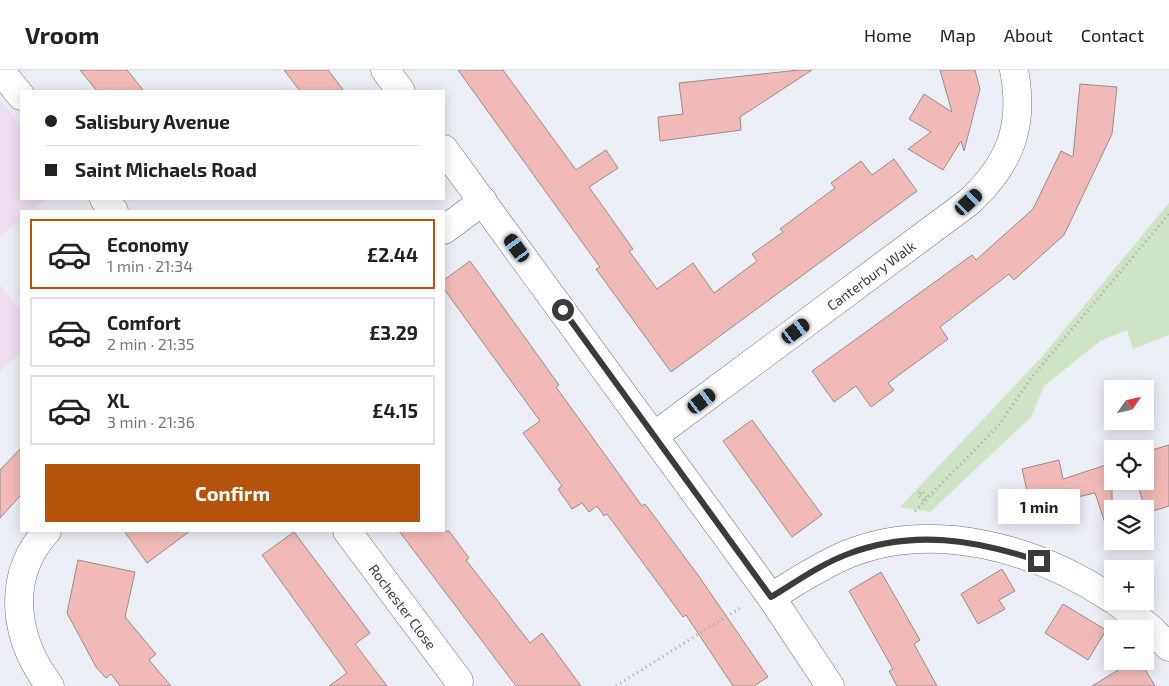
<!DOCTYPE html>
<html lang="en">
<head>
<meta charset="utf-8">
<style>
  body { margin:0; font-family:"Exo 2",sans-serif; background:#f2f2f2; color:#222; height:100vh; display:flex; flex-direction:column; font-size:19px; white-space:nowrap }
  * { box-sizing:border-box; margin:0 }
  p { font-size:16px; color:#767676 }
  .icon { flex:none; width:28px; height:28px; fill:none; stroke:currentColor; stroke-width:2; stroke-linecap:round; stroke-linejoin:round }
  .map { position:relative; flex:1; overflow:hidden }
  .panel { position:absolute; left:20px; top:140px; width:425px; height:322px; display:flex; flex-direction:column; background:#fff; border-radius:0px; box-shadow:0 2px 12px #0003 }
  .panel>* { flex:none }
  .top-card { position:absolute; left:20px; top:20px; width:425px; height:110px; border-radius:0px; box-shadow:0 2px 12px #0003; display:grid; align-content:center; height:110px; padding:0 25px; background:#fff }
  .needle { width:32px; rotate:56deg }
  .buttons { position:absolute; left:1104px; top:310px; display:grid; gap:10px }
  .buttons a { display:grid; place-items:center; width:50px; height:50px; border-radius:0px; background:#fff; box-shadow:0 2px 12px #0003; font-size:25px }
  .end { position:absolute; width:22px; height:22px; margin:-11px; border:6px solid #3b3b3e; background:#fff; box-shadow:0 0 0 2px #fff }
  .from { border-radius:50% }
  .bubble { position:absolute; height:35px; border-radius:0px; background:#fff; box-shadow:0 2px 12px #0003; font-size:16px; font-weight:700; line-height:35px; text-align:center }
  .car { position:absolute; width:15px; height:30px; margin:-15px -8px; border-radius:6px; box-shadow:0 0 4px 1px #0007; background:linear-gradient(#222 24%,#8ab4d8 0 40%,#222 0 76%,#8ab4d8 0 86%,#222 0) }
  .top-card b { display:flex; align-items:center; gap:18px; height:48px; font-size:19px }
  .top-card b+b { border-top:1px solid #e0e0e0 }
  .top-card i { width:12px; height:12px; background:#222 }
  ul { padding:9px 0 0; list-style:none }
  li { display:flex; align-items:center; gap:15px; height:70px; margin:0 10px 8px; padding:0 15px; border:2px solid #e0e0e0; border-radius:0px }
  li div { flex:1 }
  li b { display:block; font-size:19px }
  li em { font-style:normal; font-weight:700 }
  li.selected { border-color:#b45309 }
  li>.icon { width:45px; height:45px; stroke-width:1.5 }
  .cta { display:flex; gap:10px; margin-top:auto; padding:10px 25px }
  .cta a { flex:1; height:58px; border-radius:0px; background:#b45309; color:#fff; font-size:20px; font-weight:700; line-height:58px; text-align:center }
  header { display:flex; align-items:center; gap:30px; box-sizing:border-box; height:70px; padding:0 25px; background:#fff; border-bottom:1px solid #e0e0e0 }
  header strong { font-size:24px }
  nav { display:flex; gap:28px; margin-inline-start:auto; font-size:18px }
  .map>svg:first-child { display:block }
  .education { fill:#efdef0 }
  .green { fill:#cfe3c5 }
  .building { fill:#f2bab6; stroke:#978e8e }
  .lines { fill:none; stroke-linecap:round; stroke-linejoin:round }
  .minor-casing { stroke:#707178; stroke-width:29 }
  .path { stroke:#a3a4a9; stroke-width:3; stroke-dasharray:1 4; stroke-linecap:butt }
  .minor { stroke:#fff; stroke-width:28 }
  .route { stroke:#3b3b3e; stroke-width:6 }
  .labels { text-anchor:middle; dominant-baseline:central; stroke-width:5; stroke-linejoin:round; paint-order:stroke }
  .street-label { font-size:14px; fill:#3b3b3e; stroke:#fff }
</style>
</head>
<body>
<header>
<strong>Vroom</strong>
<nav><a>Home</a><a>Map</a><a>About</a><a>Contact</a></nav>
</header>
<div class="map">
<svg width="1169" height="616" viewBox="0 0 1169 616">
  <rect width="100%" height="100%" fill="#eceef5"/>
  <path class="education" d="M0,30l21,26v73l24,1 -14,11h-10v8l-21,18z
    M0,215l21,27v41l-21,18z"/>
  <path class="green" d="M1169,133v132l-36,14 -6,-19 -27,11 -56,45 -13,31 -101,95 -30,-5 140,-148z"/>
  <path class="building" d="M80,0h47l17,21h-47z
    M284,0h44l16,21h-44z
    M458,0h45l73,100 30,-20 12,18 -29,19 44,62 -4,2 28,38 36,-26 21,30 43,-32 -5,-7 31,-22 -3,-3 55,-41 -4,-5 30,-22 11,14 22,-16 23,32 -246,181 -75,-103 4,-2 -26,-36z
    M799,0h13l-72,47 1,13 -81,11 -2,-24 25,-3 -4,-31z
    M940,0h35l5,19 -16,62 -3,-10 -18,29 -35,-21 23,-17 -22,-13 15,-25 28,18z
    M1080,14l37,3 -5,47 -48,101 -50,45 -5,-6 -69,53 8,12 -60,44 6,7 -23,17 -15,-21 -22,16 -22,-31 160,-116 4,5 57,-51 28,-58 12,6z
    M470,191l89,124 -3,2 86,119 3,-2 53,71 70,102 -14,9h-21l-47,-71 -3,2 -76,-103 -3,2 -7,-10 -8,6 -7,-9 -10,6 -14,-20 4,-3 -39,-53 17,-12 -96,-132v-9z
    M752,350l70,95 -30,22 -69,-96z
    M1169,375v61l-22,7 -11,-32h9v-29z
    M21,378v47l-21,23v-48z
    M1059,390l4,19 49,-16v68l-4,1 -13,-39 -75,17 -5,-15 12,-4 -5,-22z
    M124,461h66l-43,32z
    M399,461h50l20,27 -3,2 64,83 12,-10 39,53h-65z
    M294,462l76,101 -15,11 32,42h-58l18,-13 -85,-118z
    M78,490l57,12 -10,45 31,37 -7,6 22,26h-51l-9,-12 -5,4 -10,-11 -29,-54z
    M1002,499l13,22 -16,9 6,9 -27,15 -17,-30z
    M881,502l39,68 -6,4 23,42h-40l-8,-15 4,-2 -44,-78z
    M1063,534l43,26 -18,30 -43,-27z
    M1133,591h7l15,25h-63z"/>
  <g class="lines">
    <defs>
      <g id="minor">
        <path d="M0,0l21,26"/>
        <path d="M385,0l16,21"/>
        <path d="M444,79l327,448 59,89"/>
        <path d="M104,129l10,12"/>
        <path d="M444,160l39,-29"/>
        <path id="s1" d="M654,366l315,-234c41,-38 56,-76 45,-132"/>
        <path d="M47,461c-42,46 -33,108 3,155"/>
        <path id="s2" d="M347,461l112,150"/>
        <path d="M771,527c25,-15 50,-32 77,-43 87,-35 190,-5 264,45"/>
        <path d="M1116,531l35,28 18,18"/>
      </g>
    </defs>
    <use href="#minor" class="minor-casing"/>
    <path class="path" d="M924,430l-6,-5 3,-4 6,6
      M915,441l84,-86 32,-47 138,-164
      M616,616l127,-80"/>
    <use href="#minor" class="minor"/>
  </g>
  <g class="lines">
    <path class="route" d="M563,240l208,287c25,-15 50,-33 77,-43 65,-25 128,-14 191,7"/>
  </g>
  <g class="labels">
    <g class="street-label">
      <text stroke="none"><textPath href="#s1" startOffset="270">Canterbury Walk</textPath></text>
      <text stroke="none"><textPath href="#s2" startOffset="94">Rochester Close</textPath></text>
    </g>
  </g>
</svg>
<div class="buttons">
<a><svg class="needle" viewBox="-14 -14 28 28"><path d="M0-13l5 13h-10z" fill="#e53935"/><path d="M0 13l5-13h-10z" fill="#767676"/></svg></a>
<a><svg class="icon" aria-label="locate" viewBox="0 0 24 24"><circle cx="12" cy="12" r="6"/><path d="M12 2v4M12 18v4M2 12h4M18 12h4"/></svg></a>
<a><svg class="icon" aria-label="layers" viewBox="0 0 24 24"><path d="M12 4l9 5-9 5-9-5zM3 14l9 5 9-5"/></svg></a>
<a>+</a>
<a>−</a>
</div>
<i class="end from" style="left:563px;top:240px"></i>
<i class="end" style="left:1039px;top:491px"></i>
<div class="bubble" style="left:998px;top:419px;width:82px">1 min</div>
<i class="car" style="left:969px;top:132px;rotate:47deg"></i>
<i class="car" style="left:517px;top:178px;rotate:324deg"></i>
<i class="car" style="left:796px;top:261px;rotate:53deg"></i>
<i class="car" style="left:702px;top:331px;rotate:53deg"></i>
<div class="top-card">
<b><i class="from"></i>Salisbury Avenue</b>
<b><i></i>Saint Michaels Road</b>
</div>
<section class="panel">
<ul>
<li class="selected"><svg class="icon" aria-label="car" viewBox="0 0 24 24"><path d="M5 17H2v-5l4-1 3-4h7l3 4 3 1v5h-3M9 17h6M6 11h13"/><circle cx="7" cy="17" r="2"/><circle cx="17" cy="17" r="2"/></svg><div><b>Economy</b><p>1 min · 21:34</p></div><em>£2.44</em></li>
<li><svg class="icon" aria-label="car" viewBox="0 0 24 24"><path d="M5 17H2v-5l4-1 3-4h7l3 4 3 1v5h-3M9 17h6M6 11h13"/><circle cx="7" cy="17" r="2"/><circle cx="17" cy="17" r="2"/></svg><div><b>Comfort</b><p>2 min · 21:35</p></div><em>£3.29</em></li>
<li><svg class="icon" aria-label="car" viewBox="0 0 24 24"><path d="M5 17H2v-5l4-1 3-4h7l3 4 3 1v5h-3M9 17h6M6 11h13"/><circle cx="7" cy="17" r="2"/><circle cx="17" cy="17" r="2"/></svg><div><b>XL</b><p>3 min · 21:36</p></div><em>£4.15</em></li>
</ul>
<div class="cta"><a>Confirm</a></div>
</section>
</div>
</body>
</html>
